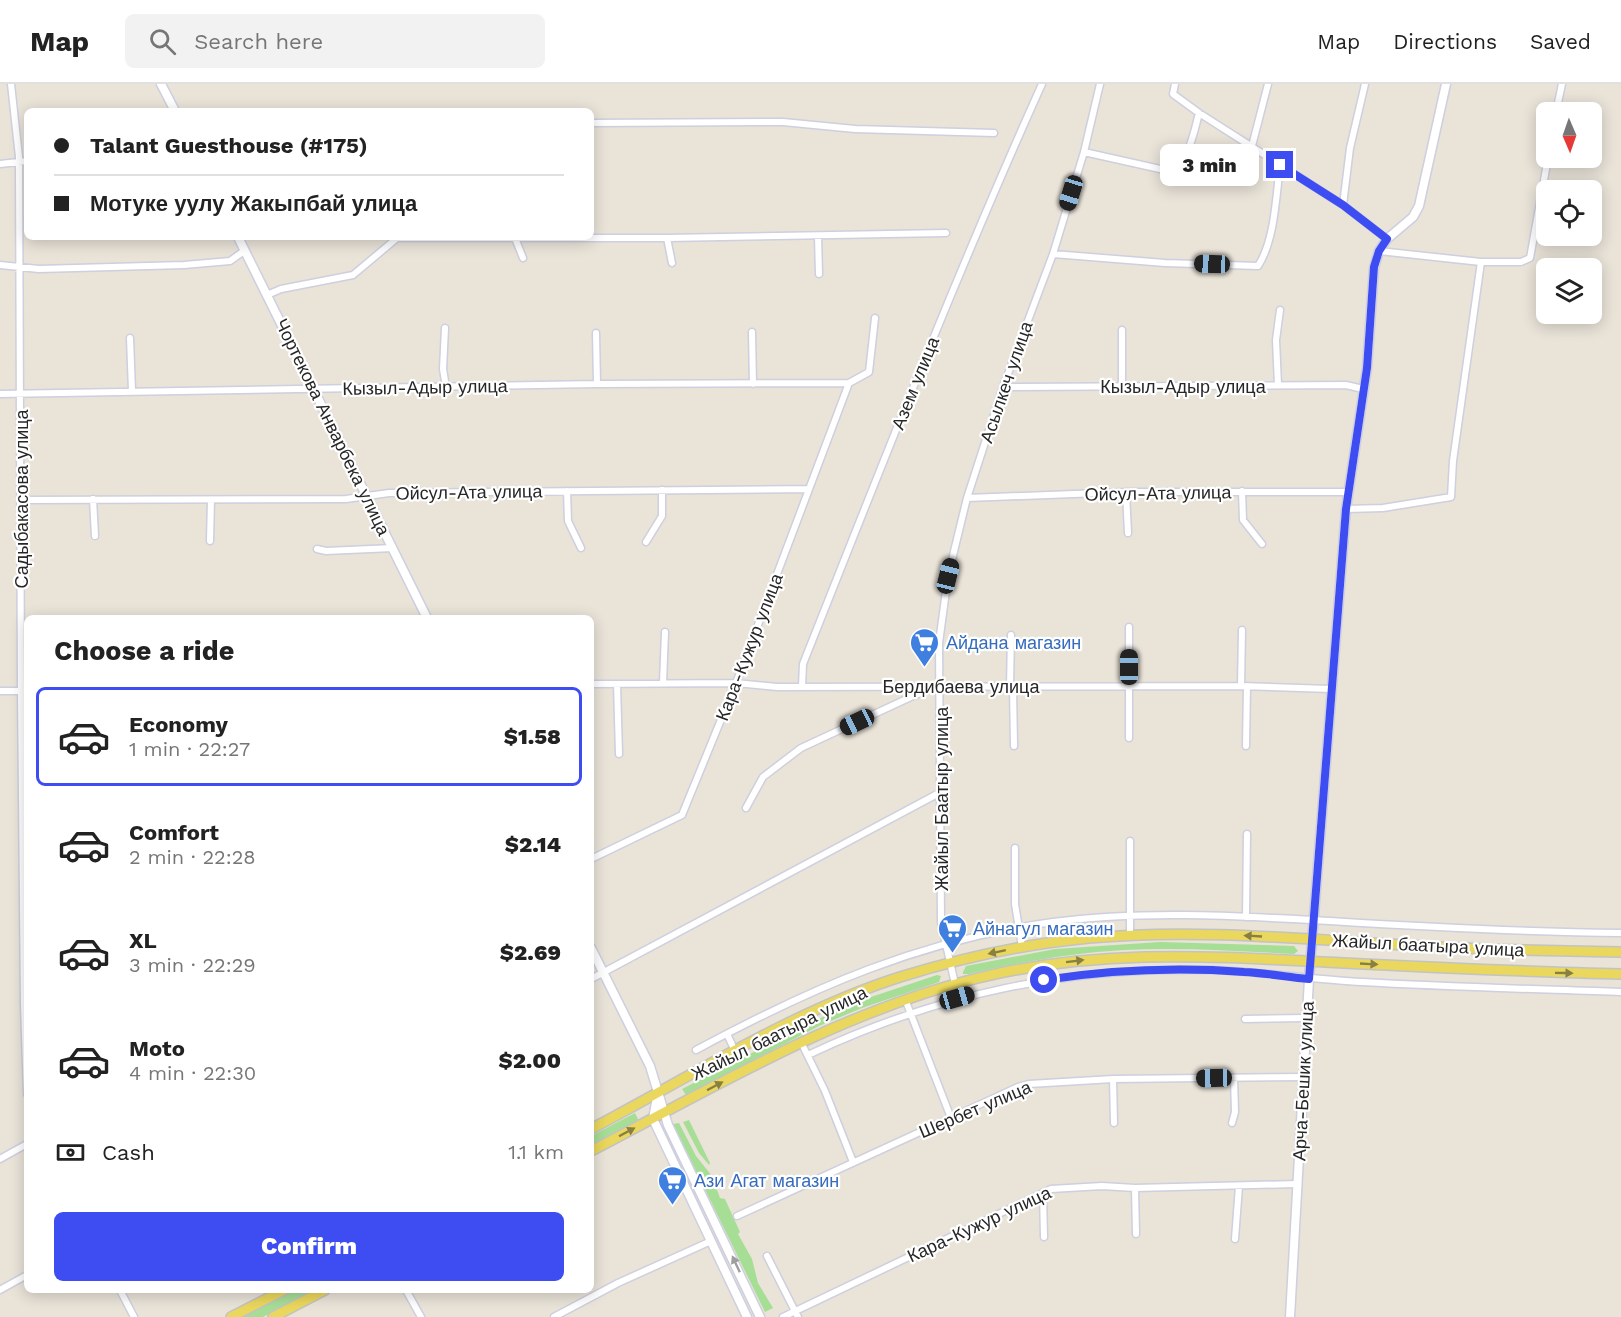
<!DOCTYPE html>
<html lang="en">
<head>
<meta charset="utf-8">
<style>
  body { margin:0; font-family:"Work Sans",sans-serif; background:#f2f2f2; color:#222; height:100vh; display:flex; flex-direction:column; font-size:22px; white-space:nowrap }
  * { box-sizing:border-box; margin:0 }
  p { font-size:20px; color:#767676 }
  .icon { flex:none; width:33px; height:33px; fill:none; stroke:currentColor; stroke-width:2; stroke-linecap:round; stroke-linejoin:round }
  .map { position:relative; flex:1; overflow:hidden }
  .sheet { position:absolute; left:24px; top:531px; width:570px; height:678px; display:flex; flex-direction:column; background:#fff; border-radius:9px; box-shadow:0 3px 15px #0003 }
  .sheet>* { flex:none }
  .guide { position:absolute; left:24px; top:24px; width:570px; height:132px; border-radius:9px; box-shadow:0 3px 15px #0003; display:grid; align-content:center; height:132px; padding:0 30px; background:#fff }
  .needle { width:39px; rotate:178deg }
  .buttons { position:absolute; left:1536px; top:18px; display:grid; gap:12px }
  .buttons a { display:grid; place-items:center; width:66px; height:66px; border-radius:9px; background:#fff; box-shadow:0 3px 15px #0003; font-size:30px }
  .end { position:absolute; width:27px; height:27px; margin:-14px; border:8px solid #3d4df1; background:#fff; box-shadow:0 0 0 3px #fff }
  .from { border-radius:50% }
  .bubble { position:absolute; height:42px; border-radius:9px; background:#fff; box-shadow:0 3px 15px #0003; font-size:20px; font-weight:800; line-height:42px; text-align:center }
  .car { position:absolute; width:18px; height:36px; margin:-18px -9px; border-radius:8px; box-shadow:0 0 4px 2px #0007; background:linear-gradient(#222 24%,#8ab4d8 0 40%,#222 0 76%,#8ab4d8 0 86%,#222 0) }
  .guide b { display:flex; align-items:center; gap:21px; height:57px; font-size:22px }
  .guide b+b { border-top:2px solid #e0e0e0 }
  .guide i { width:15px; height:15px; background:#222 }
  ul { padding:0; list-style:none }
  li { display:flex; align-items:center; gap:18px; height:99px; margin:0 12px 9px; padding:0 18px; border:3px solid transparent; border-radius:9px }
  li div { flex:1 }
  li b { display:block; font-size:22px }
  li em { font-style:normal; font-weight:800 }
  li.selected { border-color:#3d4df1 }
  li>.icon { width:54px; height:54px; stroke-width:1.5 }
  h2 { padding:0 30px; font-size:27px; line-height:72px }
  .pay { display:flex; align-items:center; gap:15px; height:66px; padding:0 30px; font-size:22px }
  .pay p { margin-inline-start:auto }
  .cta { display:flex; gap:12px; margin-top:auto; padding:12px 30px }
  .cta a { flex:1; height:69px; border-radius:9px; background:#3d4df1; color:#fff; font-size:24px; font-weight:800; line-height:69px; text-align:center }
  header { display:flex; align-items:center; gap:36px; box-sizing:border-box; height:84px; padding:0 30px; background:#fff; border-bottom:2px solid #e0e0e0 }
  header strong { font-size:28px }
  nav { display:flex; gap:33px; margin-inline-start:auto; font-size:21px }
  .search { width:420px; height:54px; background:#f2f2f2; display:flex; align-items:center; gap:15px; box-sizing:border-box; padding:0 21px; border-radius:9px; color:#767676; font-size:22px }
  .map>svg:first-child { display:block }
  .green { fill:#a7de96 }
  .lines { fill:none; stroke-linecap:round; stroke-linejoin:round }
  .street-casing { stroke:#cecfdf; stroke-width:9 }
  .secondary-casing { stroke:#cecfdf; stroke-width:11 }
  .primary-casing { stroke:#c3c3c3; stroke-width:12 }
  .street { stroke:#fff; stroke-width:6 }
  .secondary { stroke:#fff; stroke-width:8 }
  .primary { stroke:#ead75d; stroke-width:9 }
  .oneway { fill:#887f42 }
  .oneway2 { fill:#9e9e9e }
  .route { stroke:#3d4df1; stroke-width:8 }
  .labels { text-anchor:middle; dominant-baseline:central; stroke-width:4.5; stroke-linejoin:round; paint-order:stroke }
  .street-label { font-size:18px; fill:#272727; stroke:#fff }
  .shop-label { font-size:18px; fill:#366cbe; stroke:#fff; text-anchor:start }
</style>
</head>
<body>
<header>
<strong>Map</strong>
<div class="search"><svg class="icon" aria-label="search" viewBox="0 0 24 24"><circle cx="10" cy="10" r="6"/><path d="M15 15l6 6"/></svg>Search here</div>
<nav><a>Map</a><a>Directions</a><a>Saved</a></nav>
</header>
<div class="map">
<svg width="1621" height="1233" viewBox="0 0 1621 1233">
  <rect width="100%" height="100%" fill="#e9e3d8"/>
  <path class="green" d="M1160,858l134,4 4,5 -4,3c-56,-3 -114,-7 -170,-4 -52,3 -104,12 -155,24h-6v-2l3,-6 89,-17z
    M937,891l4,1 -2,6 -77,26 -43,18 -133,69 -4,-6 134,-69 43,-19z
    M635,1029l4,8 -48,25v-10z
    M689,1036l21,43 -1,2 -10,-12 -16,-31z
    M679,1039l17,33 16,20 8,22 5,1 15,33 -2,2 14,25 6,24 15,25 -8,4 -92,-188z
    M295,1206h20l-52,27h-21z"/>
  <g class="lines">
    <defs>
      <path id="street" d="M11,0l8,73 2,534 3,313 3,90
        M1175,0l-2,10 26,19 144,92 44,34
        M1556,28l6,-28
        M591,39l192,-1 72,7 139,4
        M1252,62l16,-62
        M1084,68l85,19c21,-13 24,-35 30,-58
        M0,80l27,-3
        M1343,121l7,-57 15,-64
        M818,152l1,38
        M515,154l8,20
        M667,154l5,25
        M1379,167l102,11h40l9,-4 18,-100
        M1053,170l112,9 93,3c17,-26 18,-70 22,-101
        M0,181l39,4 145,-4 46,-4 14,-10
        M267,211l14,-6 72,-14 44,-37h270l279,-5
        M445,244l-2,41 3,18
        M752,248l1,52
        M596,249l1,51
        M130,254l2,53
        M849,299l20,-11 6,-54
        M1278,301l-2,-45 4,-30
        M1122,302v-56
        M1003,303l343,-2 17,4
        M0,310l597,-10 252,-1
        M567,407l1,30 13,27
        M1242,407l1,29 19,24
        M1126,408l2,41
        M967,414l159,-6h222
        M93,415l2,37
        M21,416l325,-1 43,-6 420,-4
        M1346,425l37,-1 68,-11 2,-36 28,-199
        M210,457l1,-41
        M646,458l16,-26v-26
        M317,465l9,2 67,-3
        M1129,543v111
        M663,599l2,-51
        M591,600l145,-1 41,4 464,-1 89,3
        M617,600l2,70
        M802,602l1,-22c77,-194 153,-389 239,-580
        M1241,602l1,-56
        M1010,603l1,-52
        M1013,603l1,59
        M0,607h27
        M1246,662l1,-60
        M746,724l17,-31 38,-29 112,-52 21,-8
        M1130,757v94
        M1015,764v56l7,43
        M591,775l91,-44 54,-132 113,-300
        M1246,833l1,-83
        M591,895l350,-187
        M955,900l-14,-62 -2,-279 9,-67 19,-78 36,-111 50,-133 31,-102 16,-68
        M905,915l46,119
        M1245,935l61,-1
        M727,950l8,17
        M801,958l24,49 28,71
        M696,966c117,-63 225,-110 357,-128 92,-12 185,-6 277,-1 97,6 194,11 291,12
        M808,971c129,-61 261,-89 405,-85 50,2 99,9 149,12 86,5 173,7 259,10
        M1113,995l1,44
        M1232,1039l3,-11 -1,-34
        M0,1075l27,-15
        M1135,1104l1,46
        M1043,1109l1,44
        M737,1132l281,-129 11,-3 84,-5 190,-2
        M1235,1155l4,-53
        M767,1172l31,61
        M0,1206l27,-15
        M120,1206l14,27
        M406,1206l15,27
        M554,1233l64,-34 93,-42
        M783,1233l268,-128 51,-3 33,2 161,-4"/>
      <path id="secondary" d="M161,0l14,27
        M238,153l189,381
        M591,864l59,118 18,59 92,192
        M657,1013l-4,22 94,198
        M1290,1233l19,-338 37,-470 21,-141 7,-100 5,-17 8,-12 26,-22 6,-11 27,-122"/>
      <path id="primary" d="M591,1045c99,-52 202,-118 309,-152 61,-19 124,-33 189,-39 111,-10 222,2 333,8 66,4 133,5 199,6
        M591,1067c125,-65 249,-139 387,-173 117,-29 229,-22 347,-16 99,5 197,10 296,12
        M231,1233l53,-27
        M273,1233l52,-27"/>
    </defs>
    <use href="#street" class="street-casing"/>
    <use href="#secondary" class="secondary-casing"/>
    <use href="#primary" class="primary-casing"/>
    <use href="#street" class="street"/>
    <use href="#secondary" class="secondary"/>
    <use href="#primary" class="primary"/>
  </g>
  <defs><path id="oneway-solid" d="M-6-.8H1V-3.2L6.5 0L1 3.2V.8H-6Z" transform="scale(1.5)"/></defs>
  <g class="oneway">
    <use href="#oneway-solid" transform="translate(1253 852) rotate(-177)"/>
    <use href="#oneway-solid" transform="translate(997 868) rotate(168)"/>
    <use href="#oneway-solid" transform="translate(1075 877) rotate(-7)"/>
    <use href="#oneway-solid" transform="translate(1369 880) rotate(3)"/>
    <use href="#oneway-solid" transform="translate(1564 889) rotate(1)"/>
    <use href="#oneway-solid" transform="translate(715 1002) rotate(-28)"/>
    <use href="#oneway-solid" transform="translate(627 1048) rotate(-28)"/>
  </g>
  <use class="oneway2" href="#oneway-solid" transform="translate(736 1180) rotate(-115)"/>
  <g class="lines">
    <path class="route" d="M1044,896c66,-10 133,-13 200,-8 22,1 43,5 65,7l37,-470 21,-141 7,-101 5,-16 8,-12 -44,-34 -63,-40"/>
  </g>
  <defs>
    <symbol id="supermarket-pin" viewBox="-11 -11 22 30"><path d="M0 17L-7.5 6A9.5 9.5 0 1 1 7.5 6Z" fill="#3f7fe0" stroke="#fff"/><path d="M-6-5.5h2.5l.6 2H6L4.5 2H-2.5L-4.4-4H-6ZM-1.5 3.2a1.3 1.3 0 1 0 .1 0ZM3 3.2a1.3 1.3 0 1 0 .1 0Z" fill="#fff"/></symbol>
  </defs>
  <g fill-rule="evenodd">
    <use href="#supermarket-pin" x="908" y="542" width="33" height="45"/>
    <use href="#supermarket-pin" x="936" y="828" width="33" height="45"/>
    <use href="#supermarket-pin" x="656" y="1080" width="33" height="45"/>
  </g>
  <g class="labels">
    <g class="street-label">
      <text transform="translate(1006 298) rotate(-71)">Асылкеч улица</text>
      <text transform="translate(915 299) rotate(-68)">Азем улица</text>
      <text x="1183" y="302">Кызыл-Адыр улица</text>
      <text transform="translate(425 303) rotate(-1)">Кызыл-Адыр улица</text>
      <text transform="translate(333 343) rotate(64)">Чортекова Анварбека улица</text>
      <text transform="translate(469 408) rotate(-1)">Ойсул-Ата улица</text>
      <text transform="translate(1158 409) rotate(-1)">Ойсул-Ата улица</text>
      <text transform="translate(21 415) rotate(-90)">Садыбакасова улица</text>
      <text transform="translate(749 563) rotate(-69)">Кара-Кужур улица</text>
      <text x="961" y="602">Бердибаева улица</text>
      <text transform="translate(941 715) rotate(-90)">Жайыл Баатыр улица</text>
      <text transform="translate(1428 861) rotate(3)">Жайыл баатыра улица</text>
      <text transform="translate(779 949) rotate(-26)">Жайыл баатыра улица</text>
      <text transform="translate(1303 997) rotate(-87)">Арча-Бешик улица</text>
      <text transform="translate(975 1025) rotate(-23)">Шербет улица</text>
      <text transform="translate(979 1140) rotate(-25)">Кара-Кужур улица</text>
    </g>
    <g class="shop-label">
      <text x="946" y="558">Айдана магазин</text>
      <text x="973" y="844">Айнагул магазин</text>
      <text x="694" y="1096">Ази Агат магазин</text>
    </g>
  </g>
</svg>
<div class="buttons">
<a><svg class="needle" viewBox="-14 -14 28 28"><path d="M0-13l5 13h-10z" fill="#e53935"/><path d="M0 13l5-13h-10z" fill="#767676"/></svg></a>
<a><svg class="icon" aria-label="locate" viewBox="0 0 24 24"><circle cx="12" cy="12" r="6"/><path d="M12 2v4M12 18v4M2 12h4M18 12h4"/></svg></a>
<a><svg class="icon" aria-label="layers" viewBox="0 0 24 24"><path d="M12 4l9 5-9 5-9-5zM3 14l9 5 9-5"/></svg></a>
</div>
<i class="end from" style="left:1044px;top:896px"></i>
<i class="end" style="left:1280px;top:81px"></i>
<div class="bubble" style="left:1160px;top:60px;width:99px">3 min</div>
<i class="car" style="left:1071px;top:109px;rotate:197deg"></i>
<i class="car" style="left:1212px;top:180px;rotate:272deg"></i>
<i class="car" style="left:948px;top:492px;rotate:14deg"></i>
<i class="car" style="left:1129px;top:583px;rotate:0deg"></i>
<i class="car" style="left:857px;top:638px;rotate:245deg"></i>
<i class="car" style="left:957px;top:914px;rotate:74deg"></i>
<i class="car" style="left:1214px;top:994px;rotate:269deg"></i>
<div class="guide">
<b><i class="from"></i>Talant Guesthouse (#175)</b>
<b><i></i>Мотуке уулу Жакыпбай улица</b>
</div>
<section class="sheet">
<h2>Choose a ride</h2>
<ul>
<li class="selected"><svg class="icon" aria-label="car" viewBox="0 0 24 24"><path d="M5 17H2v-5l4-1 3-4h7l3 4 3 1v5h-3M9 17h6M6 11h13"/><circle cx="7" cy="17" r="2"/><circle cx="17" cy="17" r="2"/></svg><div><b>Economy</b><p>1 min · 22:27</p></div><em>$1.58</em></li>
<li><svg class="icon" aria-label="car" viewBox="0 0 24 24"><path d="M5 17H2v-5l4-1 3-4h7l3 4 3 1v5h-3M9 17h6M6 11h13"/><circle cx="7" cy="17" r="2"/><circle cx="17" cy="17" r="2"/></svg><div><b>Comfort</b><p>2 min · 22:28</p></div><em>$2.14</em></li>
<li><svg class="icon" aria-label="car" viewBox="0 0 24 24"><path d="M5 17H2v-5l4-1 3-4h7l3 4 3 1v5h-3M9 17h6M6 11h13"/><circle cx="7" cy="17" r="2"/><circle cx="17" cy="17" r="2"/></svg><div><b>XL</b><p>3 min · 22:29</p></div><em>$2.69</em></li>
<li><svg class="icon" aria-label="car" viewBox="0 0 24 24"><path d="M5 17H2v-5l4-1 3-4h7l3 4 3 1v5h-3M9 17h6M6 11h13"/><circle cx="7" cy="17" r="2"/><circle cx="17" cy="17" r="2"/></svg><div><b>Moto</b><p>4 min · 22:30</p></div><em>$2.00</em></li>
</ul>
<div class="pay"><svg class="icon" aria-label="cash" viewBox="0 0 24 24"><path d="M3 7h18v10H3z"/><circle cx="12" cy="12" r="2"/></svg>Cash<p>1.1 km</p></div>
<div class="cta"><a>Confirm</a></div>
</section>
</div>
</body>
</html>
